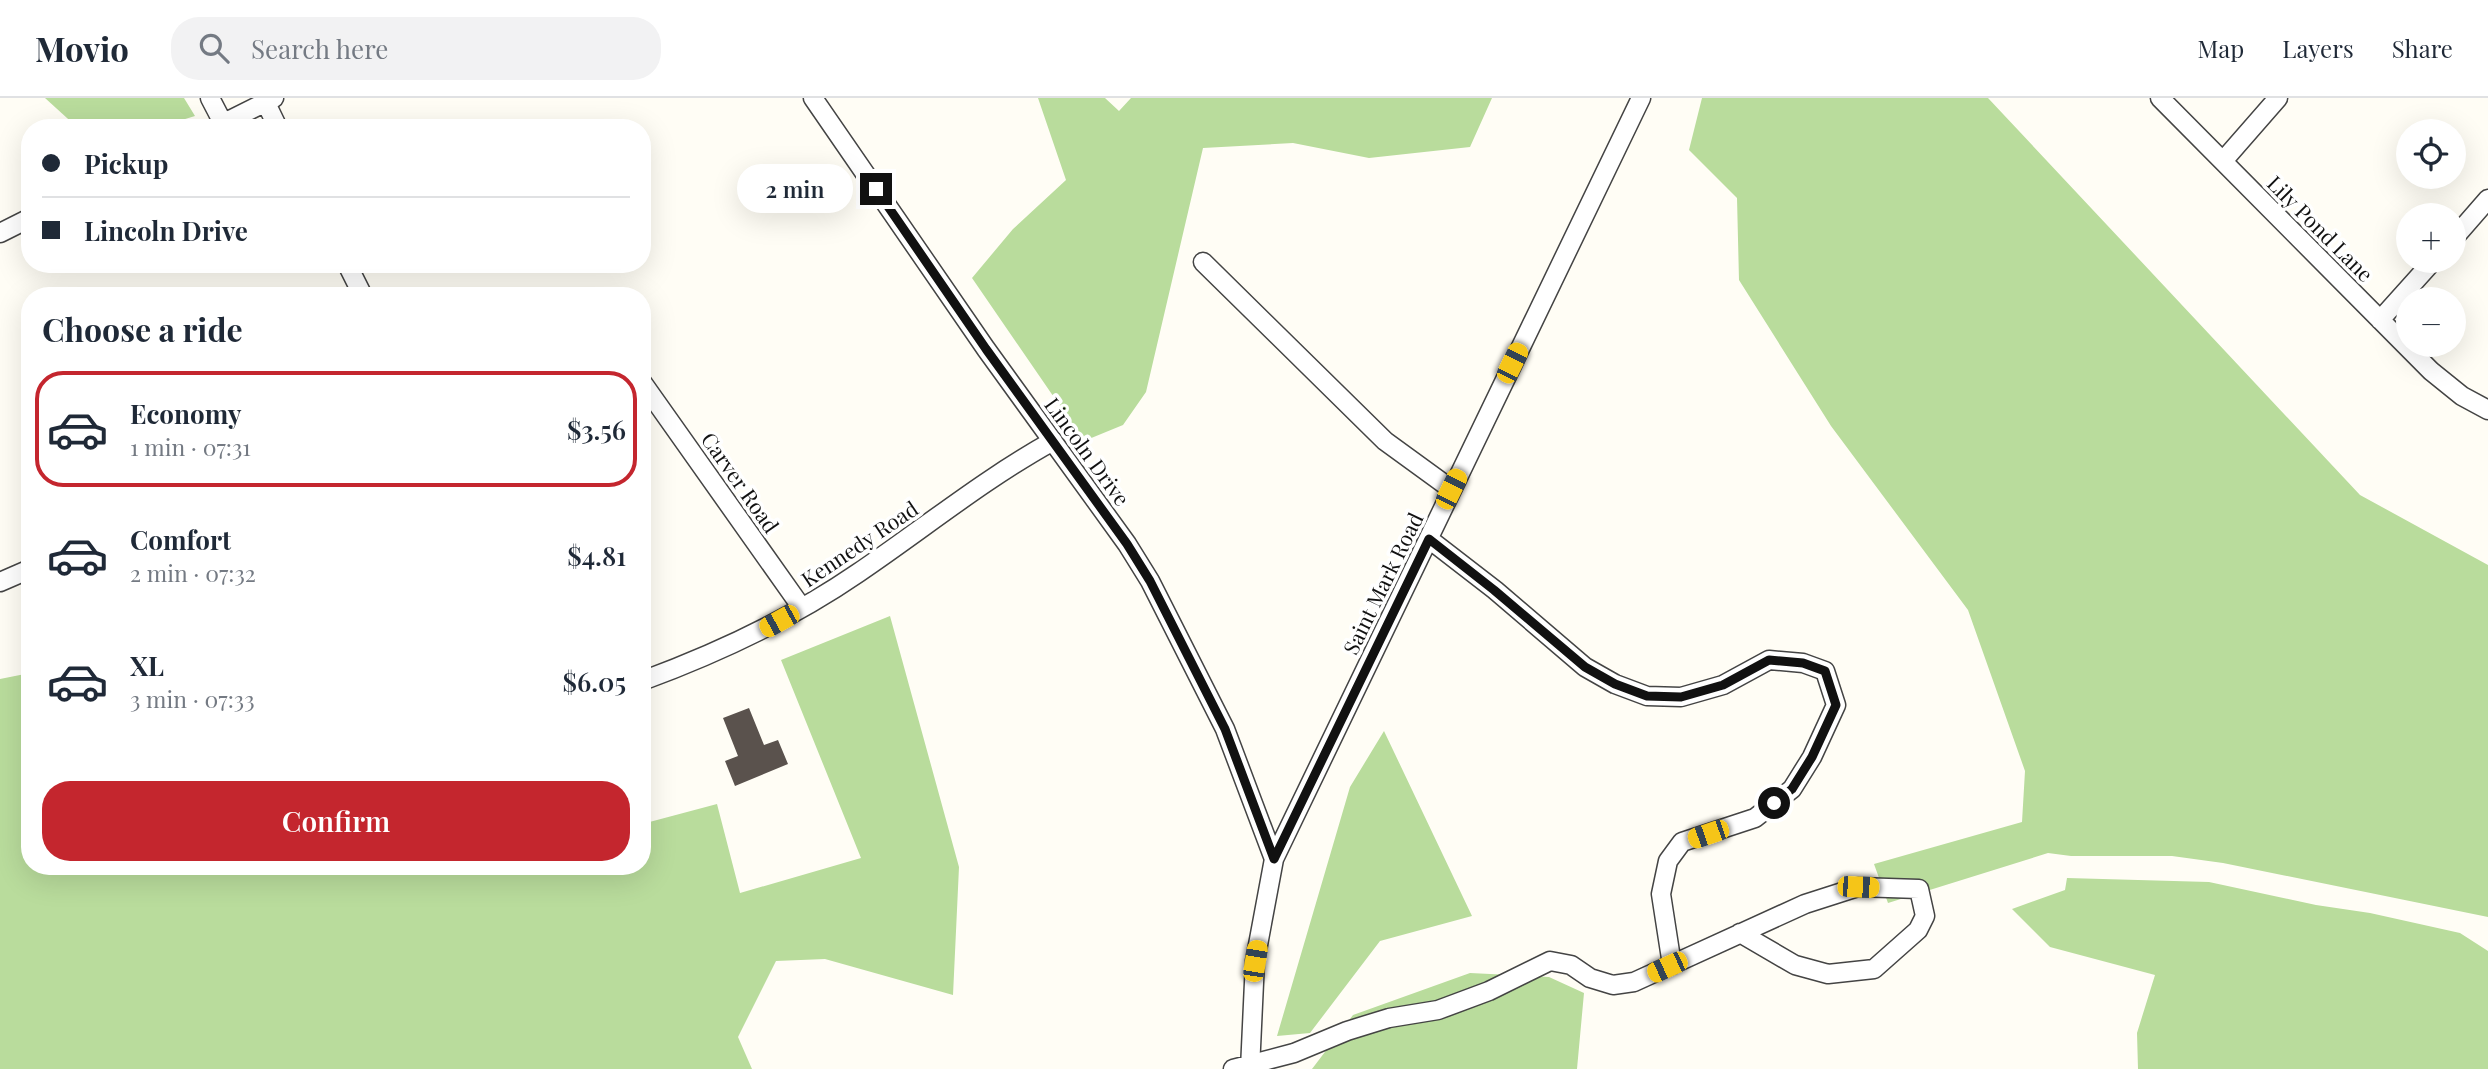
<!DOCTYPE html>
<html lang="en">
<head>
<meta charset="utf-8">
<style>
  body { margin:0; font-family:"Playfair Display",serif; background:#f2f2f3; color:#1f2937; height:100vh; display:flex; flex-direction:column; font-size:26px; white-space:nowrap }
  * { box-sizing:border-box; margin:0 }
  p { font-size:23px; color:#747a83 }
  .icon { flex:none; width:38px; height:38px; fill:none; stroke:currentColor; stroke-width:2; stroke-linecap:round; stroke-linejoin:round }
  .map { position:relative; flex:1; overflow:hidden }
  .drawer { position:absolute; left:21px; top:189px; width:630px; height:588px; display:flex; flex-direction:column; background:#fff; border-radius:28px; box-shadow:0 7px 28px #0002 }
  .drawer>* { flex:none }
  .hud { position:absolute; left:21px; top:21px; width:630px; height:154px; border-radius:28px; box-shadow:0 7px 28px #0002; display:grid; align-content:center; height:154px; padding:0 21px; background:#fff }
  .buttons { position:absolute; left:2396px; top:21px; display:grid; gap:14px }
  .buttons a { display:grid; place-items:center; width:70px; height:70px; border-radius:50%; background:#fff; box-shadow:0 7px 28px #0002; font-size:35px }
  .end { position:absolute; width:32px; height:32px; margin:-16px; border:9px solid #111; background:#fff; box-shadow:0 0 0 4px #fff }
  .from { border-radius:50% }
  .bubble { position:absolute; height:49px; border-radius:24px; background:#fff; box-shadow:0 7px 28px #0002; font-size:23px; font-weight:600; line-height:49px; text-align:center }
  .car { position:absolute; width:21px; height:42px; margin:-21px -10px; border-radius:9px; box-shadow:0 0 5px 2px #0007; background:linear-gradient(#f5c518 24%,#345 0 40%,#f5c518 0 76%,#345 0 86%,#f5c518 0) }
  .hud b { display:flex; align-items:center; gap:24px; height:66px; font-size:26px }
  .hud b+b { border-top:2px solid #e0e1e3 }
  .hud i { width:18px; height:18px; background:#1f2937 }
  ul { padding:0; list-style:none }
  li { display:flex; align-items:center; gap:21px; height:116px; margin:0 14px 10px; padding:0 7px; border:4px solid transparent; border-radius:28px }
  li div { flex:1 }
  li b { display:block; font-size:26px }
  li em { font-style:normal; font-weight:600 }
  li.active { border-color:#c4262e }
  li>.icon { width:63px; height:63px; stroke-width:1.5 }
  h2 { padding:0 21px; font-size:32px; line-height:84px }
  .primary-button { display:flex; gap:14px; margin-top:auto; padding:14px 21px }
  .primary-button a { flex:1; height:80px; border-radius:28px; background:#c4262e; color:#fff; font-size:28px; font-weight:600; line-height:80px; text-align:center }
  header { display:flex; align-items:center; gap:42px; box-sizing:border-box; height:98px; padding:0 35px; background:#fff; border-bottom:2px solid #e0e1e3 }
  header strong { font-size:33px }
  nav { display:flex; gap:38px; margin-inline-start:auto; font-size:24px }
  .search { width:490px; height:63px; background:#f2f2f3; display:flex; align-items:center; gap:18px; box-sizing:border-box; padding:0 24px; border-radius:28px; color:#747a83; font-size:26px }
  .map>svg:first-child { display:block }
  .forest { fill:#b9dc9c }
  .building { fill:#5a524d }
  .lines { fill:none; stroke-linecap:round; stroke-linejoin:round }
  .minor-casing { stroke:#444; stroke-width:21 }
  .minor { stroke:#fff; stroke-width:18 }
  .route { stroke:#111; stroke-width:9 }
  .labels { text-anchor:middle; dominant-baseline:central; stroke-width:7; stroke-linejoin:round; paint-order:stroke }
  .street-label { font-size:21px; fill:#111; stroke:#fff }
</style>
</head>
<body>
<header>
<strong>Movio</strong>
<div class="search"><svg class="icon" aria-label="search" viewBox="0 0 24 24"><circle cx="10" cy="10" r="6"/><path d="M15 15l6 6"/></svg>Search here</div>
<nav><a>Map</a><a>Layers</a><a>Share</a></nav>
</header>
<div class="map">
<svg width="2488" height="971" viewBox="0 0 2488 971">
  <rect width="100%" height="100%" fill="#fffdf5"/>
  <path class="forest" d="M45,0h139l11,18 -39,12h-78z
    M1038,0h67l14,13 12,-13h361l-22,49 -101,11 -76,-15 -90,5 -57,244 -23,33 -39,16 -112,-163 41,-49 53,-49z
    M1702,0h286l372,397 128,70v352l-265,-54 -51,-7h-101l-23,-3 -160,50 -14,-39 148,-42 3,-51 -57,-161 -137,-184 -92,-146 -2,-82 -48,-48z
    M890,518l69,251 -6,128 -128,-36 -49,2 -38,76 14,32h-752v-390l30,-6v193h439l2,4 15,-4h156v-42l75,-20 23,89 121,-35 -80,-198z
    M1384,633l88,185 -92,25 -70,92 -33,3 73,-249z
    M2067,780l142,4 107,23 54,8 90,20 28,18v118h-350l-1,-36 18,-58 -105,-28 -38,-38 53,-19z
    M1470,875l79,4 35,16 -7,76h-265l41,-54z"/>
  <path class="building" d="M749,610l15,37 14,-5 10,24 -53,22 -10,-25 13,-5 -15,-38z"/>
  <g class="lines">
    <defs>
      <path id="minor" d="M210,0l13,25
        M813,0l173,251 141,195 23,37 75,148 49,130
        M2160,0l271,273 31,25 26,14
        M266,5l12,25
        M214,30l60,-30
        M2223,63l55,-63
        M0,135l30,-15
        M2454,140l34,-39
        M1203,164l182,179 66,48
        M347,166l16,32
        M2380,222l53,-59
        M642,284l160,226
        M1429,441l66,51 90,77 30,17 32,12 34,1 42,-12 46,-25 34,3 22,8 11,34 -24,52 -20,32 -37,29 -73,24 -14,19 -7,33 11,71
        M0,484l30,-13
        M642,583c76,-28 149,-62 216,-108 65,-44 126,-94 195,-132
        M1233,971l61,-16 53,-22 42,-13 49,-8 51,-19 61,-30 21,4 19,13 23,7 21,-3 171,-78 53,-17 61,2 6,27 -7,14 -44,39 -46,5 -33,-9 -55,-32
        M1250,971l5,-108 19,-102 367,-761"/>
    </defs>
    <use href="#minor" class="minor-casing"/>
    <use href="#minor" class="minor"/>
  </g>
  <g class="lines">
    <path class="route" d="M876,91l110,160 141,195 23,37 75,148 49,130 155,-320 65,51 91,77 30,17 32,12 34,1 42,-12 46,-25 34,3 22,8 11,34 -24,52 -20,32 -18,14"/>
  </g>
  <g class="labels">
    <g class="street-label">
      <text transform="translate(2321 130) rotate(45)">Lily Pond Lane</text>
      <text transform="translate(1088 353) rotate(54)">Lincoln Drive</text>
      <text transform="translate(741 384) rotate(55)">Carver Road</text>
      <text transform="translate(859 445) rotate(-34)">Kennedy Road</text>
      <text transform="translate(1382 485) rotate(-64)">Saint Mark Road</text>
    </g>
  </g>
</svg>
<div class="buttons">
<a><svg class="icon" aria-label="locate" viewBox="0 0 24 24"><circle cx="12" cy="12" r="6"/><path d="M12 2v4M12 18v4M2 12h4M18 12h4"/></svg></a>
<a>+</a>
<a>−</a>
</div>
<i class="end from" style="left:1774px;top:705px"></i>
<i class="end" style="left:876px;top:91px"></i>
<div class="bubble" style="left:737px;top:66px;width:116px">2 min</div>
<i class="car" style="left:1512px;top:265px;rotate:26deg"></i>
<i class="car" style="left:1451px;top:391px;rotate:26deg"></i>
<i class="car" style="left:779px;top:523px;rotate:241deg"></i>
<i class="car" style="left:1708px;top:736px;rotate:251deg"></i>
<i class="car" style="left:1858px;top:789px;rotate:92deg"></i>
<i class="car" style="left:1255px;top:863px;rotate:9deg"></i>
<i class="car" style="left:1667px;top:869px;rotate:245deg"></i>
<div class="hud">
<b><i class="from"></i>Pickup</b>
<b><i></i>Lincoln Drive</b>
</div>
<section class="drawer">
<h2>Choose a ride</h2>
<ul>
<li class="active"><svg class="icon" aria-label="car" viewBox="0 0 24 24"><path d="M5 17H2v-5l4-1 3-4h7l3 4 3 1v5h-3M9 17h6M6 11h13"/><circle cx="7" cy="17" r="2"/><circle cx="17" cy="17" r="2"/></svg><div><b>Economy</b><p>1 min · 07:31</p></div><em>$3.56</em></li>
<li><svg class="icon" aria-label="car" viewBox="0 0 24 24"><path d="M5 17H2v-5l4-1 3-4h7l3 4 3 1v5h-3M9 17h6M6 11h13"/><circle cx="7" cy="17" r="2"/><circle cx="17" cy="17" r="2"/></svg><div><b>Comfort</b><p>2 min · 07:32</p></div><em>$4.81</em></li>
<li><svg class="icon" aria-label="car" viewBox="0 0 24 24"><path d="M5 17H2v-5l4-1 3-4h7l3 4 3 1v5h-3M9 17h6M6 11h13"/><circle cx="7" cy="17" r="2"/><circle cx="17" cy="17" r="2"/></svg><div><b>XL</b><p>3 min · 07:33</p></div><em>$6.05</em></li>
</ul>
<div class="primary-button"><a>Confirm</a></div>
</section>
</div>
</body>
</html>
